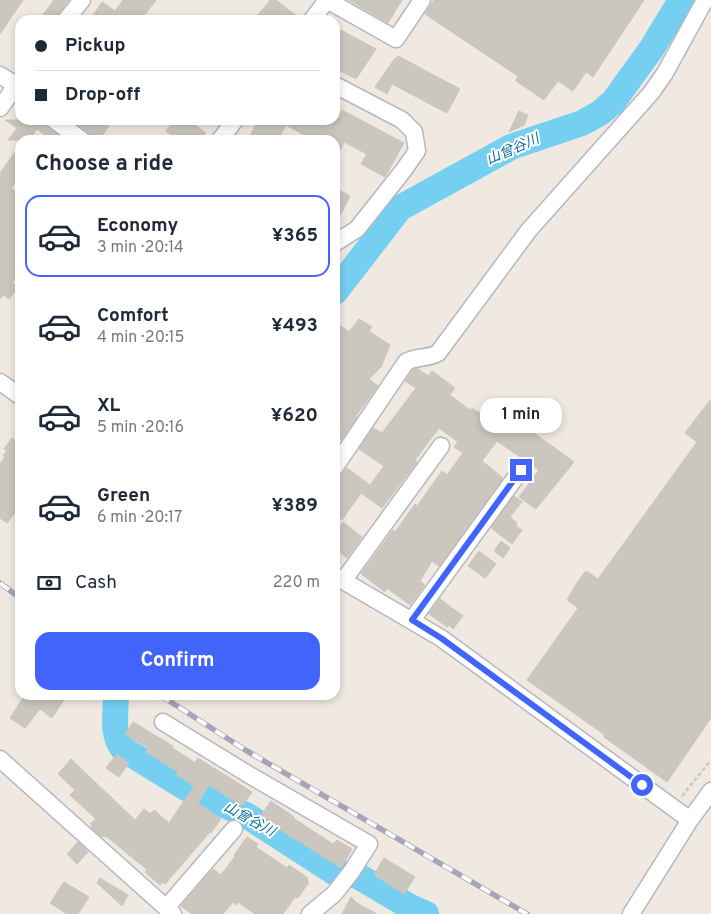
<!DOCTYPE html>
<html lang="en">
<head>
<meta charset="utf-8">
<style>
  body { margin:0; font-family:Overpass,"Noto Sans JP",sans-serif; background:#f2f2f3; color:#1f2937; height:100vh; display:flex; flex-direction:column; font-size:19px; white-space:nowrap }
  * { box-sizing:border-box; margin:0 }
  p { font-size:16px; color:#747a83 }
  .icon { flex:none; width:28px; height:28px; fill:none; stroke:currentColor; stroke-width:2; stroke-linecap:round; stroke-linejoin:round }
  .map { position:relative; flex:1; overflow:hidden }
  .drawer { position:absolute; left:15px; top:135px; width:325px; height:565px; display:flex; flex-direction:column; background:#fff; border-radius:15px; box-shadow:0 2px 8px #0003 }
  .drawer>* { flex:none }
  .top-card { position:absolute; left:15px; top:15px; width:325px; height:110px; border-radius:15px; box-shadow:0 2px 8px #0003; display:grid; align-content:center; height:110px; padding:0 20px; background:#fff }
  .end { position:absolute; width:22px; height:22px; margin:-11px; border:6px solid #4264fb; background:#fff; box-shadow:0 0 0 2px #fff }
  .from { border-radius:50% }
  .bubble { position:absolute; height:35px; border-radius:15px; background:#fff; box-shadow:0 2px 8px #0003; font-size:16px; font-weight:700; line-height:35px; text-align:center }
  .top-card b { display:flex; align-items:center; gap:18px; height:48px; font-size:19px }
  .top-card b+b { border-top:1px solid #e0e1e3 }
  .top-card i { width:12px; height:12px; background:#1f2937 }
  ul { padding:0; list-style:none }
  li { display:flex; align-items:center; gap:15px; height:82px; margin:0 10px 8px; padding:0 10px; border:2px solid transparent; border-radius:15px }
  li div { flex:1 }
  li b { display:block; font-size:19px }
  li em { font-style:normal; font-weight:700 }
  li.selected { border-color:#4264fb }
  li>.icon { width:45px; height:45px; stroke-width:1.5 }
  h2 { padding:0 20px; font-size:22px; line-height:60px }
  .pay { display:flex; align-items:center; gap:12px; height:55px; padding:0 20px; font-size:19px }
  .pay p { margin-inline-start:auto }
  .cta { display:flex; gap:10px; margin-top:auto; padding:10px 20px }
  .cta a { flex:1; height:58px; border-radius:15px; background:#4264fb; color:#fff; font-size:20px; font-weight:700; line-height:58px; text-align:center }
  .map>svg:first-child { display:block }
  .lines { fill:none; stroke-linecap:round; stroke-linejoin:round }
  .river { stroke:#75cff0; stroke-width:26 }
  .building { fill:#cbc7bf; stroke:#cbc5ba }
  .minor-casing { stroke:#b4b7c1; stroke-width:19 }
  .path { stroke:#c9c9c9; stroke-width:2.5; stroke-dasharray:4 2.5; stroke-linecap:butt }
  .minor { stroke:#fff; stroke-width:16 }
  .rail-casing { stroke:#a3a6b8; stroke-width:5.5 }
  .rail { stroke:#fff; stroke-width:4; stroke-dasharray:11; stroke-linecap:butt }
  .route { stroke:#4264fb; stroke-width:6 }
  .labels { text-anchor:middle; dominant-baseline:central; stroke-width:4; stroke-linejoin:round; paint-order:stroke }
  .water-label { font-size:14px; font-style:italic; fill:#0d6fa3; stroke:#fff }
</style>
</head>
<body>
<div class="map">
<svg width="711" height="914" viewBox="0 0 711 914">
  <rect width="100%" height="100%" fill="#efe9e1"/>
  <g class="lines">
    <path class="river" d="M335,292l65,-84 111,-61 71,-24 18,-10 13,-11 39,-54 29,-48
      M116,695c0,18 -5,39 7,54l63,39 60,27 88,57 24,4 52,31 16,7"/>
  </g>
  <path class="building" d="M0,0h23l-23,34z
    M54,0h15l-11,14 -2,6h-17z
    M123,0h33l-15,20h-41l-7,-5 9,-13 13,9z
    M270,0h6l26,20h-38l-6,-5z
    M349,0h53l-14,23z
    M434,0h210l-51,77 -7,-5 -13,19 -15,-10 -14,19 -28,-19 2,-5 -93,-62z
    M335,27l41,22 -20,30 -21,-11z
    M398,56l62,33 -13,24 -55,-29 -5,10 -12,-7 20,-29 1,1z
    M335,110l5,3 2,-3 62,33 -19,34 -24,-13 6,-10 -23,-12 -9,19v-21h-22l-27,-15 -8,15h-30l10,-20h77z
    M519,111l9,4 -4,10 -15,7z
    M5,120h39l4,8 12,8 -3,4h-5l-15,-11 -8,11h-21l9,-12z
    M71,120h29l9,6 -10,14h-5l-6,-8z
    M175,120h14l17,13 -6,7h-23l-11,-9z
    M20,145v30l-9,13 9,6v77l-8,12 6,4 -9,12 -6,-4 -3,4v-126z
    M335,188l15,8 -15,29z
    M359,319l13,8 -3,4 21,14 -9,22 -12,12 9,7 -23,31h2l-16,23 -6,-5 7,-10 -7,-5v-87l6,-7 8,6z
    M417,368l11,8 4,-5 23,17 -5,7 20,15 2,-2 9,6 3,-4 26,18 6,-8 58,42 -38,47 -17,-12 20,-27 -42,-29 -15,20 21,17 -64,88 -7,-5 -12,20 4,3v2l-14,19 -23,-17 -2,4 -24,-18 32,-44 2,2 20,-28 2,2 25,-35 5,4 16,-22 -9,-6 4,-5 -19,-14 -24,32 2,2 -35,46 -21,-15 -19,27 -7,-5v-32l12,-15 23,17 14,-19 -25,-17 14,-21 9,5 34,-45 -11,-7 8,-11z
    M711,399v319l-44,64 -63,-45 1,-2 -78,-55 51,-72 -11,-8 11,-19 8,-10 12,8 99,-137 -12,-9z
    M12,438l8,6v62l-13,17 -7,-5v-54l5,-7 -2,-2 4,-4 -3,-2z
    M514,496l8,6 -12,15 7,6 -1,3 6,4 -10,14 -21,-16z
    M343,522l19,15 -15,21 -12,-9v-14z
    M501,541l9,7 -7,10 -9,-7z
    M479,551l17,13 -11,14 -17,-12z
    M440,599l23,17 -10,13 -4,-4 -2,2 -18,-13z
    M25,695h42l-15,23 -12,-9 -15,19 -15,-10z
    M133,722l40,24 -1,2 19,12 4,3 3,-5 54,34 -10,14 -33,-21 -11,18 23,16 -10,14 -1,-1 -45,52 -3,-2 -2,3 -15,-13 2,-2 -2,-2 -39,-32 -1,1 -2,-1 -1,1 -11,-10 2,-1 -3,-2 6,-5 -26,-24 5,-5 -17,-16 13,-15 64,61 9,-11 6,5 4,-4 15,13 25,-37 -18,-12 2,-2 -32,-20 2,-4 -23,-14z
    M117,754l12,9 -10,14 -13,-9z
    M271,801l23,16 -1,1 40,26 4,-4 15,9 -11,19 -81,-51z
    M247,837l11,7 -2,3 31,21 2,-3 19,13 -1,2 2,2 -11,16 -3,-1 -12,17h-28l-17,-12 -2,3 -3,-3 -10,12h-31l-11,-8 32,-37 8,6 14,-19 -1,-1z
    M78,842l10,10 -11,12 -10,-10z
    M384,858l31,19 -11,17 -30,-19z
    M100,878l28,17 -6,11 -25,-23z
    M64,882l25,15 -11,17h-11l-17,-11z
    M351,897l6,6 20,11h-35z"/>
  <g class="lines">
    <defs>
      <path id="minor" d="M327,0l69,39 26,-39
        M66,20l16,-20
        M312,20l15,-20
        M0,75l16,10
        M335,85l67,35 12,12 3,19 -14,20 -46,58 -22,14
        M0,108l20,-28
        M54,120l28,20
        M220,140l15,-20
        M0,382l20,14
        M335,467l71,-105c10,-6 22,-3 32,-9l91,-123 122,-137 14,-20 40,-73
        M335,576l106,62 249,182
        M343,581l98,-135
        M412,620l109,-150
        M163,722l88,54 118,68 -17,27 -18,23 -24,20
        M0,759l173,155
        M166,908l68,-79
        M631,914l59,-94 21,-29"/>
    </defs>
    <use href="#minor" class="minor-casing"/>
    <path class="path" d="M682,796l29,-36"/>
    <use href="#minor" class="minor"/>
    <defs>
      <path id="rail" d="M0,583l20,15
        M160,695l87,56 280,163"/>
    </defs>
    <use href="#rail" class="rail-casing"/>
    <use href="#rail" class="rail"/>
  </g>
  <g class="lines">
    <path class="route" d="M521,470l-109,150 29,18 201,147"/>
  </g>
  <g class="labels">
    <g class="water-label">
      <text transform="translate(513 150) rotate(-24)">山曾谷川</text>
      <text transform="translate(249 820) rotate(29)">山曾谷川</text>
    </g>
  </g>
</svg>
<i class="end from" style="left:642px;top:785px"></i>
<i class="end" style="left:521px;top:470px"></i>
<div class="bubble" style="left:480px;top:398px;width:82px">1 min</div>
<div class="top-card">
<b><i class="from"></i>Pickup</b>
<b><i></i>Drop-off</b>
</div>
<section class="drawer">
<h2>Choose a ride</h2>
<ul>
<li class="selected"><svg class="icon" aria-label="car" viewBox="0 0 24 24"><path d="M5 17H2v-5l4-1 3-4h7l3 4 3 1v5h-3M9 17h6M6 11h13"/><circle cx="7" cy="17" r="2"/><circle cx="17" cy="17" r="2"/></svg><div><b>Economy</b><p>3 min · 20:14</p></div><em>¥365</em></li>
<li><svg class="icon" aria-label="car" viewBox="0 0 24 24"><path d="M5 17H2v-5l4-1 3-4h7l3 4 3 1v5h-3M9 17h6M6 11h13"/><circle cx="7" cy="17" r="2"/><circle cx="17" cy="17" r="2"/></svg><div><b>Comfort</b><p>4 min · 20:15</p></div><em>¥493</em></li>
<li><svg class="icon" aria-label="car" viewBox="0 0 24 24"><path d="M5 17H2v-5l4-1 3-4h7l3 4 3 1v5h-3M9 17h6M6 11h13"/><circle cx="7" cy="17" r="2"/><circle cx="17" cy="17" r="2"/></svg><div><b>XL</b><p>5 min · 20:16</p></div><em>¥620</em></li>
<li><svg class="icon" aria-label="car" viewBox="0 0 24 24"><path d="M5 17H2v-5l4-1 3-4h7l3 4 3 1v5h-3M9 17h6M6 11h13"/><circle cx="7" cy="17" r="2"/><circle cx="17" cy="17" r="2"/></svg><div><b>Green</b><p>6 min · 20:17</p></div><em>¥389</em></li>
</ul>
<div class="pay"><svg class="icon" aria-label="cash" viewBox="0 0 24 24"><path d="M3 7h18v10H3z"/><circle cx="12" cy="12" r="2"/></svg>Cash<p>220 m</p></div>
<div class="cta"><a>Confirm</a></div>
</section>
</div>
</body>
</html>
